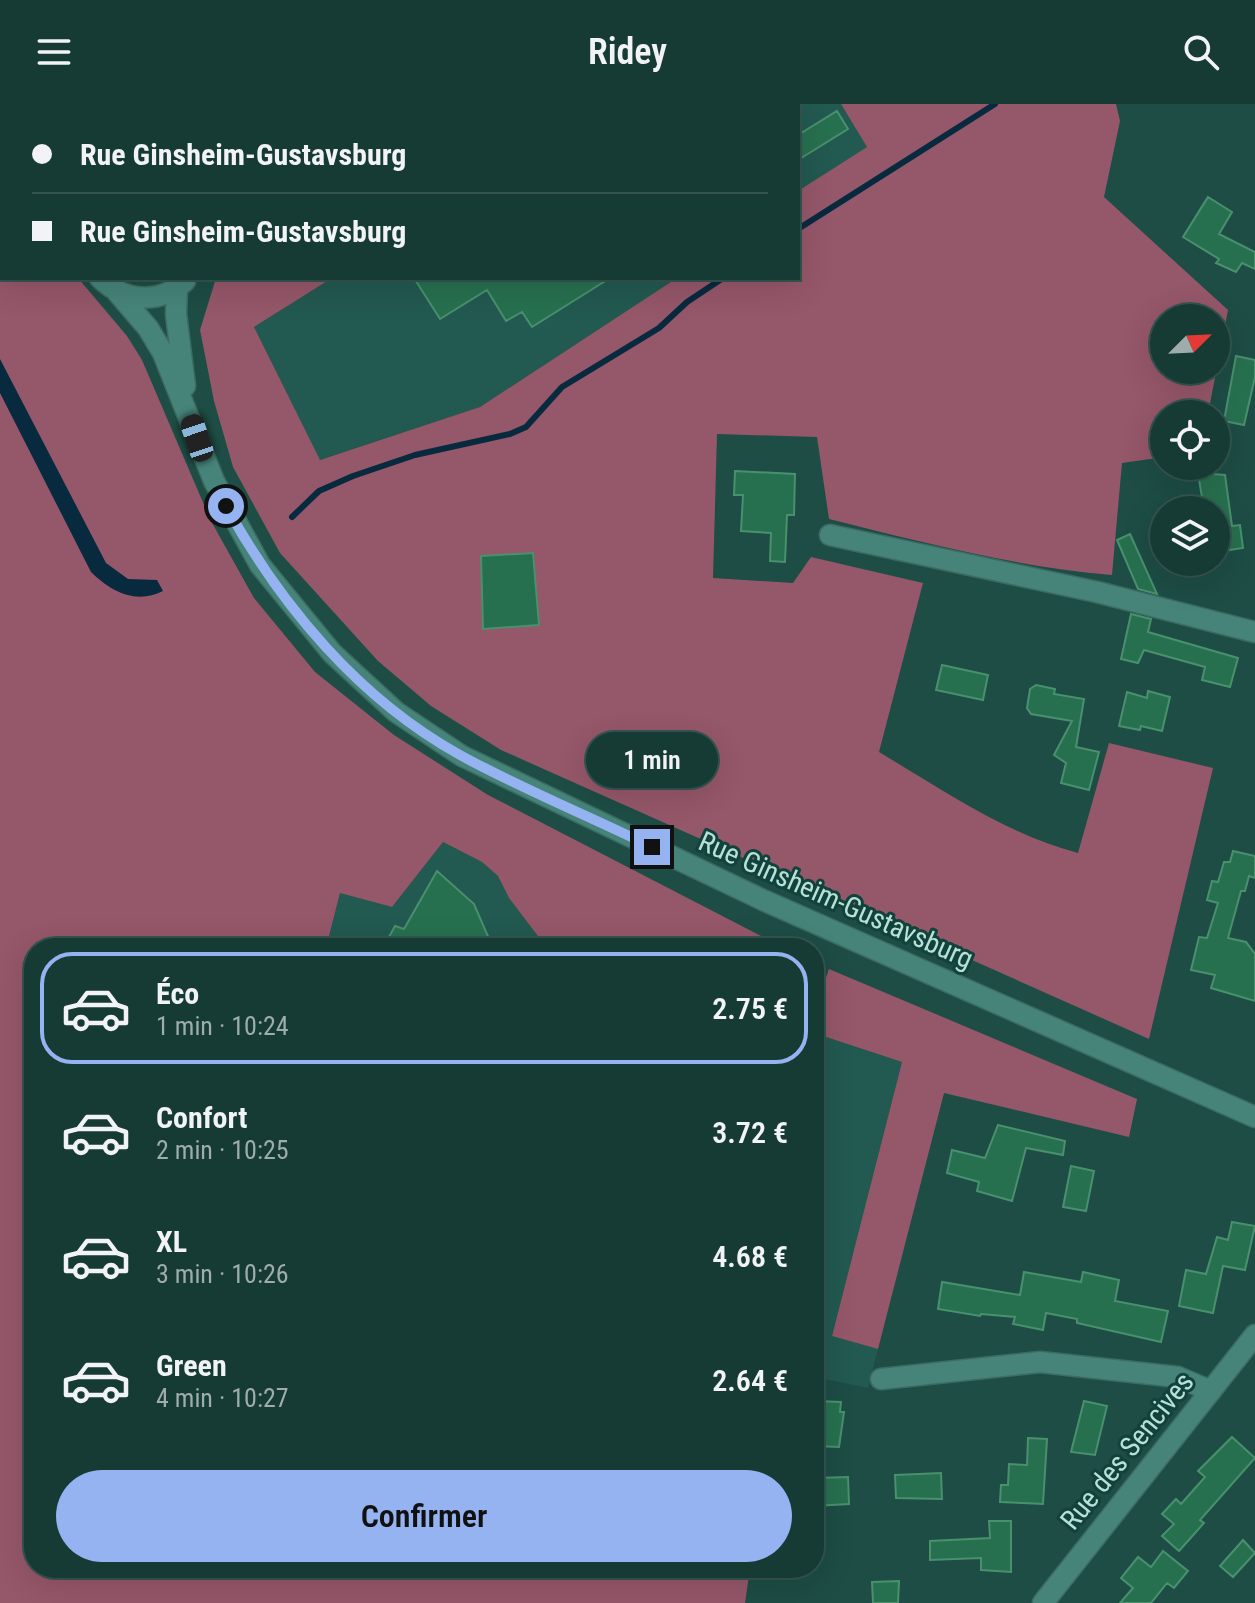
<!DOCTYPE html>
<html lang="fr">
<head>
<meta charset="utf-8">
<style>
  body { margin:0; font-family:"Roboto Condensed",sans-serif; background:#234540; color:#f1f3f6; height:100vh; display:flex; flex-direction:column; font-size:30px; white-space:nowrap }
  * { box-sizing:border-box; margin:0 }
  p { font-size:26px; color:#9eadac }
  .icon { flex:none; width:44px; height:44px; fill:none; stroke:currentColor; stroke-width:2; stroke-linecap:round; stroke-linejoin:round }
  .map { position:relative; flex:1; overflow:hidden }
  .panel { position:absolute; left:24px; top:834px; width:800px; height:640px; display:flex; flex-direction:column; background:#163a34; border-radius:32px; box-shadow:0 8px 32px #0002,0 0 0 2px #35544f }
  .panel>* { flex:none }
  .top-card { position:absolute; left:0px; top:0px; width:800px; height:176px; box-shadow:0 8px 32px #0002,0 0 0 2px #35544f; display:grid; align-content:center; height:176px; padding:0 32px; background:#163a34 }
  .needle { width:52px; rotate:66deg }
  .controls { position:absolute; left:1150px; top:200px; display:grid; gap:16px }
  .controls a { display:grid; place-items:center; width:80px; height:80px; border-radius:50%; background:#163a34; box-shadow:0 8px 32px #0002,0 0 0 2px #35544f; font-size:40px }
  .end { position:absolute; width:36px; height:36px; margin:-18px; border:10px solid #95b2f1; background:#111; box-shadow:0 0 0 4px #111 }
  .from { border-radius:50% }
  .bubble { position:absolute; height:56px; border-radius:28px; background:#163a34; box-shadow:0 8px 32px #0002,0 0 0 2px #35544f; font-size:26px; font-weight:600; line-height:56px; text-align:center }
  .car { position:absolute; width:24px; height:48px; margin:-24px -12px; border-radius:10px; box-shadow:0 0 6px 2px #0007; background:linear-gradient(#222 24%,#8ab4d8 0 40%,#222 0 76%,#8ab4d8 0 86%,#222 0) }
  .top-card b { display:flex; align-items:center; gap:28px; height:76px; font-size:30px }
  .top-card b+b { border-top:2px solid #35544f }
  .top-card i { width:20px; height:20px; background:#f1f3f6 }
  ul { padding:14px 0 0; list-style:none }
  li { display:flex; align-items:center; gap:24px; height:112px; margin:0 16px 12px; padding:0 16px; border:4px solid transparent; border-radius:32px }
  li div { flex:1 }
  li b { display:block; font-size:30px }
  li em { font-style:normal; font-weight:600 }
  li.selected { border-color:#95b2f1 }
  li>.icon { width:72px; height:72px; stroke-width:1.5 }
  .action { display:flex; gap:16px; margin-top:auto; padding:16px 32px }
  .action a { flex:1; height:92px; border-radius:48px; background:#95b2f1; color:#111; font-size:32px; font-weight:600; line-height:92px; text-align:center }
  header { display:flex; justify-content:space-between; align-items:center; height:104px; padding:0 32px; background:#163a34; font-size:36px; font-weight:600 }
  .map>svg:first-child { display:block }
  .built { fill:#225950 }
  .green { fill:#95576a; fill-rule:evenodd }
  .water { fill:#082a3f }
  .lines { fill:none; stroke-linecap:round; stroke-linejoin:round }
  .stream { stroke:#082a3f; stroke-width:6 }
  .building { fill:#27704f; stroke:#49906e; stroke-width:2 }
  .minor-casing { stroke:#3c6b62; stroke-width:23 }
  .highway-casing { stroke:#3c6b62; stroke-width:27 }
  .minor { stroke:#468479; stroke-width:20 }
  .highway { stroke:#4ed5c0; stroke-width:24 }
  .route { stroke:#95b2f1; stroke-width:10 }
  .labels { text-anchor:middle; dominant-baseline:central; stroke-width:6; stroke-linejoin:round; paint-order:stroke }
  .street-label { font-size:28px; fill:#b8e1d8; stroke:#11423b }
</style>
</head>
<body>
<header><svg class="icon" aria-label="menu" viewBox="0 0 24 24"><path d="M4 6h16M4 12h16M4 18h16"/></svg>Ridey<svg class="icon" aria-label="search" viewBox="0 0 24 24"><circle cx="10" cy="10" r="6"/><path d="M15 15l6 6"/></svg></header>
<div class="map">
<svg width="1255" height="1499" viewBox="0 0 1255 1499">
  <rect width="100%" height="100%" fill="#1d4d45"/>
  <path class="built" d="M259,0h582l27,43 -70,44v-85z
    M332,174h345l-197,129 -161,53 -65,-133z
    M443,738l39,20 16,14 11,22 38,50h-221l14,-55 52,14z
    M814,929l88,29 -70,274 46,13 -10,39 -54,-11z"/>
  <path class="green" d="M841,0h275l4,17 -16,76 124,113 -20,104h-44v43l-42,6 -10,112c-95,-8 -191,-33 -283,-56l-12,-82 -100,-3 -4,144 80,5 18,-26 112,26 -44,169c64,38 127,82 199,101l31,-110 104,25 -64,271 -648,-289 -70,-44 -53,-45 -98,-108 -47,-86 -19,-66 -14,-71 16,-52h116l-78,49 66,133 160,-53 197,-129h121v-87l69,-44zM1164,214h52v52h-52z
    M0,92l2,82h76l49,58 15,24 69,161 43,77 61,74 79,63 94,60 283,146 -2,7h-222l-38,-50 -11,-22 -16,-14 -39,-20 -51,65 -52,-14 -14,55h-292v620h716l-5,35h-745z
    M829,865l308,130 -8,38 -185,-44 -66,256 -46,-13 70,-274 -88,-29v-21z"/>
  <path class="water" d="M0,255l106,204 22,16 29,1 6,11c-27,14 -53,0 -72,-19l-91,-179z"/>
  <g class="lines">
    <path class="stream" d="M798,125l197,-125
      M292,413l27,-26 34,-15 62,-21 95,-21 16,-7 36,-40 97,-59 28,-26 36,-24"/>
  </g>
  <path class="building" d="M837,7l11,18 -50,31v-25z
    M1208,93l24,15 -13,22 36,18v17l-13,-6 -6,9 -20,-9 3,-4 -36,-22z
    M414,174h196l-78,49 -10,-15 -16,9 -19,-31 -47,29z
    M1236,252l19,4v17l-11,48 -20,-4z
    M735,367l60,3 -1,41h-7l-2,47 -15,-1 1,-28 -30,-2 2,-36h-9z
    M1198,369l27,2 7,51 8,-1 3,23 -27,4v-42h-12z
    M1130,430l27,60 -19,-5 -21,-49z
    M533,449l6,72 -56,4 -2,-73z
    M1131,510l20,5 -3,13 90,26 -8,29 -28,-7 3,-13 -61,-17 -6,13 -17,-4z
    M942,561l46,10 -5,25 -47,-10z
    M1036,581l19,4 -1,5 30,5 -8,48 23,5 -10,38 -28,-7 5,-20 -12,-8 18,-34 -41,-7 -4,-6 3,-19z
    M1148,587l22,6 -8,34 -21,-5 -1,4 -21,-4 8,-34 20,6z
    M1233,747l22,5v22l-6,-2 -4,15h-4l-13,47 18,4 9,12v47l-44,-13 4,-13 -24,-5 8,-33 8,1 11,-35 -11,-3 5,-19 6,1 6,-20h6z
    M437,767l37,33 19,44h-110l12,-22 9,3z
    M998,1021l67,16 -2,14 -37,-7 -14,53 -35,-10 2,-9 -32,-9 5,-23 33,8z
    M1071,1062l23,5 -8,40 -23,-4z
    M1232,1118l23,4 -10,44 -22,-4 -10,47 -34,-7 7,-36 20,4 11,-37 11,3z
    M1024,1168l57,10 2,-10 36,8 -4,21 53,10 -7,31 -84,-19v-4l-31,-6 -3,17 -30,-6 2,-7 -34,-3 -1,2 -42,-7 4,-27 78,13z
    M815,1297l26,1 -1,10h4l-5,35 -25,-1z
    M1084,1297l23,5 -12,49 -24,-3z
    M1232,1333l23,21 -55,62 4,3 -25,28 -17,-15 12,-12 -12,-10 14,-15 5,5 24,-27 -7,-6z
    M1028,1334l19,1 -4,65 -43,-2 1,-17h7l1,-21 18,1z
    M941,1369l1,26 -46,-1 -1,-23z
    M848,1373l1,27 -35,2v-28z
    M989,1417h22v51l-30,-2v-12l-51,2v-19l60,-3z
    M1243,1436l12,13 -22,24 -13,-11z
    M1163,1447l25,20 -14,17 -7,-5 -16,20h-31l13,-15 -12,-10 17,-21 13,10z
    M899,1477l-1,22h-25l-1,-21z"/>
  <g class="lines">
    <defs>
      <path id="minor" d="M158,2v-2
        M100,174c25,24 59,27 85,3
        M177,184l-1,26 9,72
        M117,188l31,36 15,25 51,128 46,84 72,88 64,59 66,44 301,144 492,217
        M830,431l267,57 158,40
        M881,1275l159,-17 138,15 33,14
        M1043,1499l212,-268"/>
      <path id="highway" d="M0,36l2,3
        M0,78l2,3"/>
    </defs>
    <use href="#minor" class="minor-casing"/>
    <use href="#highway" class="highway-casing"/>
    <use href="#minor" class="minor"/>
    <use href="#highway" class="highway"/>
  </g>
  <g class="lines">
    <path class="route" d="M226,402c55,100 133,193 234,249 62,34 129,61 192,92"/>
  </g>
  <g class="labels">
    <g class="street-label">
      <text transform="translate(836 796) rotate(24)">Rue Ginsheim-Gustavsburg</text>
      <text transform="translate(1127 1347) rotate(-51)">Rue des Sencives</text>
    </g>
  </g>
</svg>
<div class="controls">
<a><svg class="needle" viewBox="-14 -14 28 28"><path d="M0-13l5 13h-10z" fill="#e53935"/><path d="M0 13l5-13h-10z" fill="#9eadac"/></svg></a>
<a><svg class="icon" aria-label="locate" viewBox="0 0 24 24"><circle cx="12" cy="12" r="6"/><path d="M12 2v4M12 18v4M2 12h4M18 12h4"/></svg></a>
<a><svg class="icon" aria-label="layers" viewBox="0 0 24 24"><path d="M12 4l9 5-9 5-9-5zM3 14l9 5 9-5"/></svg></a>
</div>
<i class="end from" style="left:226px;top:402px"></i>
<i class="end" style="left:652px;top:743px"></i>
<div class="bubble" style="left:586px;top:628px;width:132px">1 min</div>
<i class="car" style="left:197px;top:334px;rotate:341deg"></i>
<div class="top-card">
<b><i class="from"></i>Rue Ginsheim-Gustavsburg</b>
<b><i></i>Rue Ginsheim-Gustavsburg</b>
</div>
<section class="panel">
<ul>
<li class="selected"><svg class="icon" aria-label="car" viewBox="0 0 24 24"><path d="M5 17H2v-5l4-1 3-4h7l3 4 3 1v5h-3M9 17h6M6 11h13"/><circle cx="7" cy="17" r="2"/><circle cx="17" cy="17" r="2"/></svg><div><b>Éco</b><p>1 min · 10:24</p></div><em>2.75 €</em></li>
<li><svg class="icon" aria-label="car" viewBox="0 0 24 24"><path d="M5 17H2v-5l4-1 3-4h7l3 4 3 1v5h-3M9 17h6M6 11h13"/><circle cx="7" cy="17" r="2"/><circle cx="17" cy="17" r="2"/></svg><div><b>Confort</b><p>2 min · 10:25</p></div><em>3.72 €</em></li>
<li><svg class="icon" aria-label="car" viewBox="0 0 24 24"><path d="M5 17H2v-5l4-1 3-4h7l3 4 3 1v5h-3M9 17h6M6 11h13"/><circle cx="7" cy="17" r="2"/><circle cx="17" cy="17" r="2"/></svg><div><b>XL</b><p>3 min · 10:26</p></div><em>4.68 €</em></li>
<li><svg class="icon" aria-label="car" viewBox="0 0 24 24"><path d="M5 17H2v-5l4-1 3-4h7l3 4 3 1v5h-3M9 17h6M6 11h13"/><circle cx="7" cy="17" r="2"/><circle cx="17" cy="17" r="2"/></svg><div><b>Green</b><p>4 min · 10:27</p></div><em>2.64 €</em></li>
</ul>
<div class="action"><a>Confirmer</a></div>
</section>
</div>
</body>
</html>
